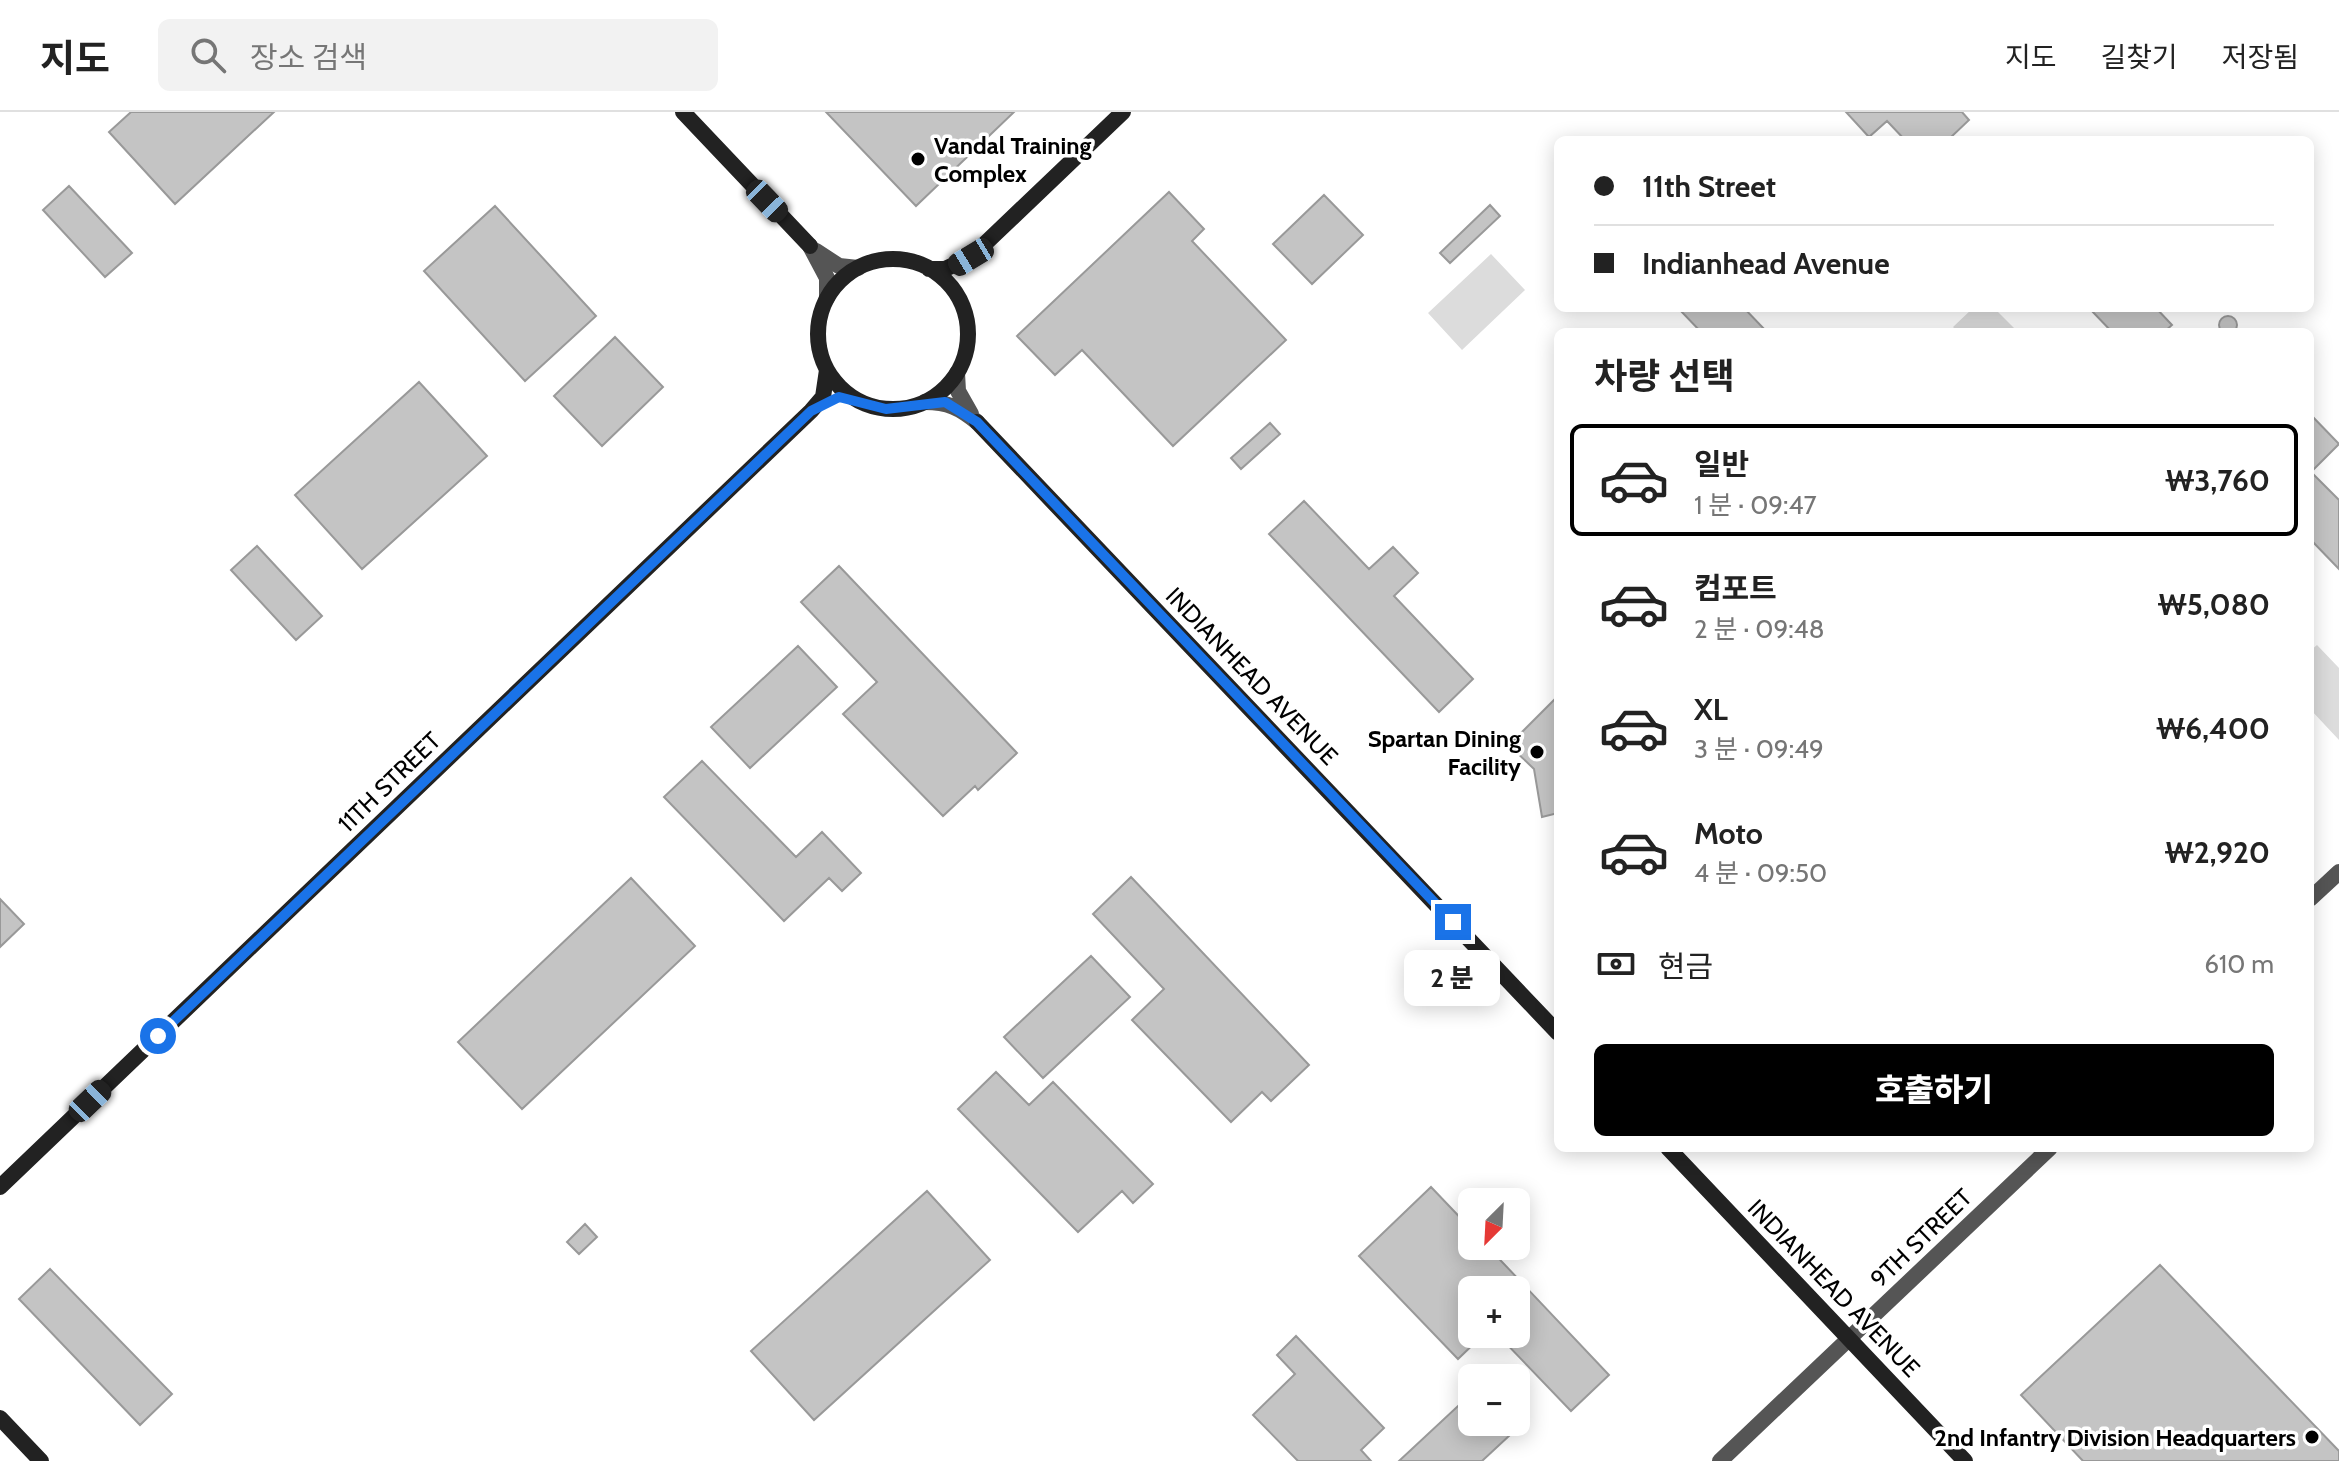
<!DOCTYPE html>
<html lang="ko">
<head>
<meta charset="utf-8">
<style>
  body { margin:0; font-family:Cabin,"Noto Sans KR",sans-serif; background:#f2f2f2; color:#222; height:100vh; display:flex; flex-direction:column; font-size:30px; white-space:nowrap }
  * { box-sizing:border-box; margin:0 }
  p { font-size:26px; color:#767676 }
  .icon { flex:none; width:44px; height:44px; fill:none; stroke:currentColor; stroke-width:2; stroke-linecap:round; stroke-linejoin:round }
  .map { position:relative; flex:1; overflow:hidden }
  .sheet { position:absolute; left:1554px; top:216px; width:760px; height:824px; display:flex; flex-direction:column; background:#fff; border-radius:12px; box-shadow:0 4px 20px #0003 }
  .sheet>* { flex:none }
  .guide { position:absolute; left:1554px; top:24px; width:760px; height:176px; border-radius:12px; box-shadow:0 4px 20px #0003; display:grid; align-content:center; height:176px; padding:0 40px; background:#fff }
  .needle { width:52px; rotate:204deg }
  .controls { position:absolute; left:1458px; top:1076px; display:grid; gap:16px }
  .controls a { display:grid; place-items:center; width:72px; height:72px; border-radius:12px; background:#fff; box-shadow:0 4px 20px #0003; font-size:40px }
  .end { position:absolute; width:36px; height:36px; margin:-18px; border:10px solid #1a73e8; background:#fff; box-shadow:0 0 0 4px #fff }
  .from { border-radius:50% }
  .bubble { position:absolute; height:56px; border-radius:12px; background:#fff; box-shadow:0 4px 20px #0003; font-size:26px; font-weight:800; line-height:56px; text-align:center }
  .car { position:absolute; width:24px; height:48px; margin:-24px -12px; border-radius:10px; box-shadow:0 0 6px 2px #0007; background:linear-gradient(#222 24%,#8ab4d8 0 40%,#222 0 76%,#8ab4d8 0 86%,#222 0) }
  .guide b { display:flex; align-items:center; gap:28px; height:76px; font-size:30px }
  .guide b+b { border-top:2px solid #e0e0e0 }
  .guide i { width:20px; height:20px; background:#222 }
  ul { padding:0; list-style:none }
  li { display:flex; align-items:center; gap:24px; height:112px; margin:0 16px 12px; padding:0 24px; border:4px solid transparent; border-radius:12px }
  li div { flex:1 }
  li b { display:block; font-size:30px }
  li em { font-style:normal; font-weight:800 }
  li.selected { border-color:#000 }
  li>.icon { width:72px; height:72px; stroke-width:1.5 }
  h2 { padding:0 40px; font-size:36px; line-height:96px }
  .pay { display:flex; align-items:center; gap:20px; height:88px; padding:0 40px; font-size:30px }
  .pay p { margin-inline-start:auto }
  .button { display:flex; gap:16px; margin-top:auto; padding:16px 40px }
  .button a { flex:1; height:92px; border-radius:12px; background:#000; color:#fff; font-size:32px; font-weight:800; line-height:92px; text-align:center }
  header { display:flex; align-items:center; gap:48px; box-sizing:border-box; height:112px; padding:0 40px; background:#fff; border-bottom:2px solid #e0e0e0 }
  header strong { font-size:38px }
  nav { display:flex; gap:44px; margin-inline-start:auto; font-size:28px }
  .search { width:560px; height:72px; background:#f2f2f2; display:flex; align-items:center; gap:20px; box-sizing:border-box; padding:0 28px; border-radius:12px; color:#767676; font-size:30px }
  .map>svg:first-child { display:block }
  .green { fill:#dcdcdc }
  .building { fill:#c4c4c4; stroke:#999; stroke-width:2 }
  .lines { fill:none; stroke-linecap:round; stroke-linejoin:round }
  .minor { stroke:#555; stroke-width:16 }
  .tertiary { stroke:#555; stroke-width:16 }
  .secondary { stroke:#222; stroke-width:16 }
  .route { stroke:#1a73e8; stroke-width:10 }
  .poi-dot { fill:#000; stroke:#fff; stroke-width:3 }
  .labels { text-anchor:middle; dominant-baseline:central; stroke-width:7; stroke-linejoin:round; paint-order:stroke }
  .poi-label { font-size:24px; font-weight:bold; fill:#000; stroke:#fff; text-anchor:end }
  .street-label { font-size:24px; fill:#000; stroke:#fff }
</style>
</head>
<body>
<header>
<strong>지도</strong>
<div class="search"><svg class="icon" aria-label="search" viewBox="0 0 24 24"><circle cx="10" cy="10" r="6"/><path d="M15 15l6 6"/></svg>장소 검색</div>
<nav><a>지도</a><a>길찾기</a><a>저장됨</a></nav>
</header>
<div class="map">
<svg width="2339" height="1349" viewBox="0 0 2339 1349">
  <rect width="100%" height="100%" fill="#fff"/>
  <path class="green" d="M1491,142l34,36 -63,60 -34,-37z
    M1973,196h21l24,24h-60l-5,-5z
    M2317,533l22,23v72l-29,-31v-58z"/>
  <path class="building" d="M131,0h143l-99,92 -66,-72z
    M826,0h188l-98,94z
    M1846,0h116l7,8 -21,20h-43l-18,-19 -18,16z
    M69,74l63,67 -27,24 -62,-67z
    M1169,80l35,37 -12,12 94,99 -113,106 -91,-96 -27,25 -38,-39z
    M1324,83l39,40 -51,49 -39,-40z
    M1490,93l10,11 -50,47 -10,-10z
    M495,94l101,110 -71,65 -101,-110z
    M1678,196h66l23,24h-66z
    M2089,196h67l16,17 -8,7h-52z
    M2219 213a9 9 0 1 1 18 0a9 9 0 1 1-18 0Z
    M615,225l48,50 -61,59 -48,-50z
    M419,270l68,74 -125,113 -67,-74z
    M2310,302l29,30 -28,28 28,28v69l-29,-30z
    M1270,311l10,11 -39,35 -10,-11z
    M1304,389l65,68 24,-22 25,26 -24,23 79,83 -34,33 -170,-178z
    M257,434l65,70 -26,24 -65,-70z
    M839,454l178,187 -39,37 -3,-4 -32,30 -100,-102 34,-32 -76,-80z
    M798,534l39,41 -87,81 -39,-41z
    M1558,584v117l-16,4 -8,-48 -25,-24z
    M702,649l94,96 26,-25 39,41 -19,18 -13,-13 -45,43 -120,-124z
    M1131,765l178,188 -38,36 -9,-9 -31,30 -99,-102 32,-31 -71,-75z
    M631,766l64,68 -173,163 -64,-67z
    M0,787l24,25 -24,23z
    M1091,844l39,41 -87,81 -39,-41z
    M996,960l33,33 24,-23 100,102 -20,19 -11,-12 -44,41 -120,-123z
    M1431,1075l41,43v16h15l122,129 -38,36 -74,-77h19v-44h-44v44h12l-26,25 -99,-103z
    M927,1079l63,69 -176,160 -63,-69z
    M585,1112l12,13 -18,17 -12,-12z
    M2160,1153l179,186v10h-256l-62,-66z
    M50,1157l122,125 -32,31 -121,-126z
    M1296,1224l88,92 -23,22 10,11h-73l-45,-46 42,-41 -18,-19z
    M1472,1281v29h52l-42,39h-83z"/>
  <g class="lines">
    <path class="minor" d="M810,134l17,32v20
      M816,139l23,15 19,2
      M957,261l1,18 13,23
      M925,290c23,0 35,6 52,20"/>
    <path class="tertiary" d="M2310,787l29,-27
      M1720,1349l330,-313"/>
    <path class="secondary" d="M683,0l127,134
      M818 222a75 75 0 1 1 150 0a75 75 0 1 1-150 0Z
      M929,157h16l26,-12 152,-145
      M977,310l581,611
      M1668,1036l297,313
      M0,1075l811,-776 12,-14 4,-27
      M0,1306l41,43"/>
  </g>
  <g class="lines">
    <path class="route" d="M158,924l653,-625 28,-14 47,12 59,-7 32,20 476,500"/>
  </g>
  <g class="poi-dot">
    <circle cx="918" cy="47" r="8"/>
    <circle cx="1537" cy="640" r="8"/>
    <circle cx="2312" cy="1325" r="8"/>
  </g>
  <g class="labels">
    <g class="poi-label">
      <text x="934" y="33" text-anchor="start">Vandal Training<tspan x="934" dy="28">Complex</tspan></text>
      <text x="1521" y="626">Spartan Dining<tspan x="1521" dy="28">Facility</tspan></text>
      <text x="2296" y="1325">2nd Infantry Division Headquarters</text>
    </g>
    <g class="street-label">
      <text transform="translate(1252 564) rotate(46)">INDIANHEAD AVENUE</text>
      <text transform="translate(389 670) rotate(-44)">11TH STREET</text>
      <text transform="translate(1921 1126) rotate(-44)">9TH STREET</text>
      <text transform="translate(1834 1176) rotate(46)">INDIANHEAD AVENUE</text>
    </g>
  </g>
</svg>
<div class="controls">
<a><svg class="needle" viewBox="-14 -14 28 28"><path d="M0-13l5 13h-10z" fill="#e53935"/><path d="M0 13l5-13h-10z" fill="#767676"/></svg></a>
<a>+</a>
<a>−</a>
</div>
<i class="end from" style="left:158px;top:924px"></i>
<i class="end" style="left:1453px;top:810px"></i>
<div class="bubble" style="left:1404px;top:838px;width:96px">2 분</div>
<i class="car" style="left:767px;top:89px;rotate:136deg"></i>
<i class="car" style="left:971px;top:145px;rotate:239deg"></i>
<i class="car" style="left:90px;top:989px;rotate:46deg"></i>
<div class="guide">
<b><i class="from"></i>11th Street</b>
<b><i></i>Indianhead Avenue</b>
</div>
<section class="sheet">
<h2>차량 선택</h2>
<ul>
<li class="selected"><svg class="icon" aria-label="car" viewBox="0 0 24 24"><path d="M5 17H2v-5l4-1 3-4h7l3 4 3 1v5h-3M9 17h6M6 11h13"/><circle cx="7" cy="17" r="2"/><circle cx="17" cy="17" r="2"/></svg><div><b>일반</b><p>1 분 · 09:47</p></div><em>₩3,760</em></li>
<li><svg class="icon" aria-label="car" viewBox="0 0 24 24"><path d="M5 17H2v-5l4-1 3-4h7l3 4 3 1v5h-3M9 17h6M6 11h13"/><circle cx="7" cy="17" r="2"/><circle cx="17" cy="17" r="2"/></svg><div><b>컴포트</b><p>2 분 · 09:48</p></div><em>₩5,080</em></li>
<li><svg class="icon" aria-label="car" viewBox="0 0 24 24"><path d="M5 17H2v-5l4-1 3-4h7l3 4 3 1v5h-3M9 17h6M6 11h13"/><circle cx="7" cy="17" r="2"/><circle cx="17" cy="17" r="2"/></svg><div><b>XL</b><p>3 분 · 09:49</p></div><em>₩6,400</em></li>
<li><svg class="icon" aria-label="car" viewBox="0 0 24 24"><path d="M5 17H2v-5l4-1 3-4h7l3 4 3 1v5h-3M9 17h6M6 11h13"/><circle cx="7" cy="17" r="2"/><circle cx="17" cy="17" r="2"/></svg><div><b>Moto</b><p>4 분 · 09:50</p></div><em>₩2,920</em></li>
</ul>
<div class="pay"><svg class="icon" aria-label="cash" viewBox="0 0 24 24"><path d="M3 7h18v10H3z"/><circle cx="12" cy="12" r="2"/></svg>현금<p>610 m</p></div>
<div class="button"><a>호출하기</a></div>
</section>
</div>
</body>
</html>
